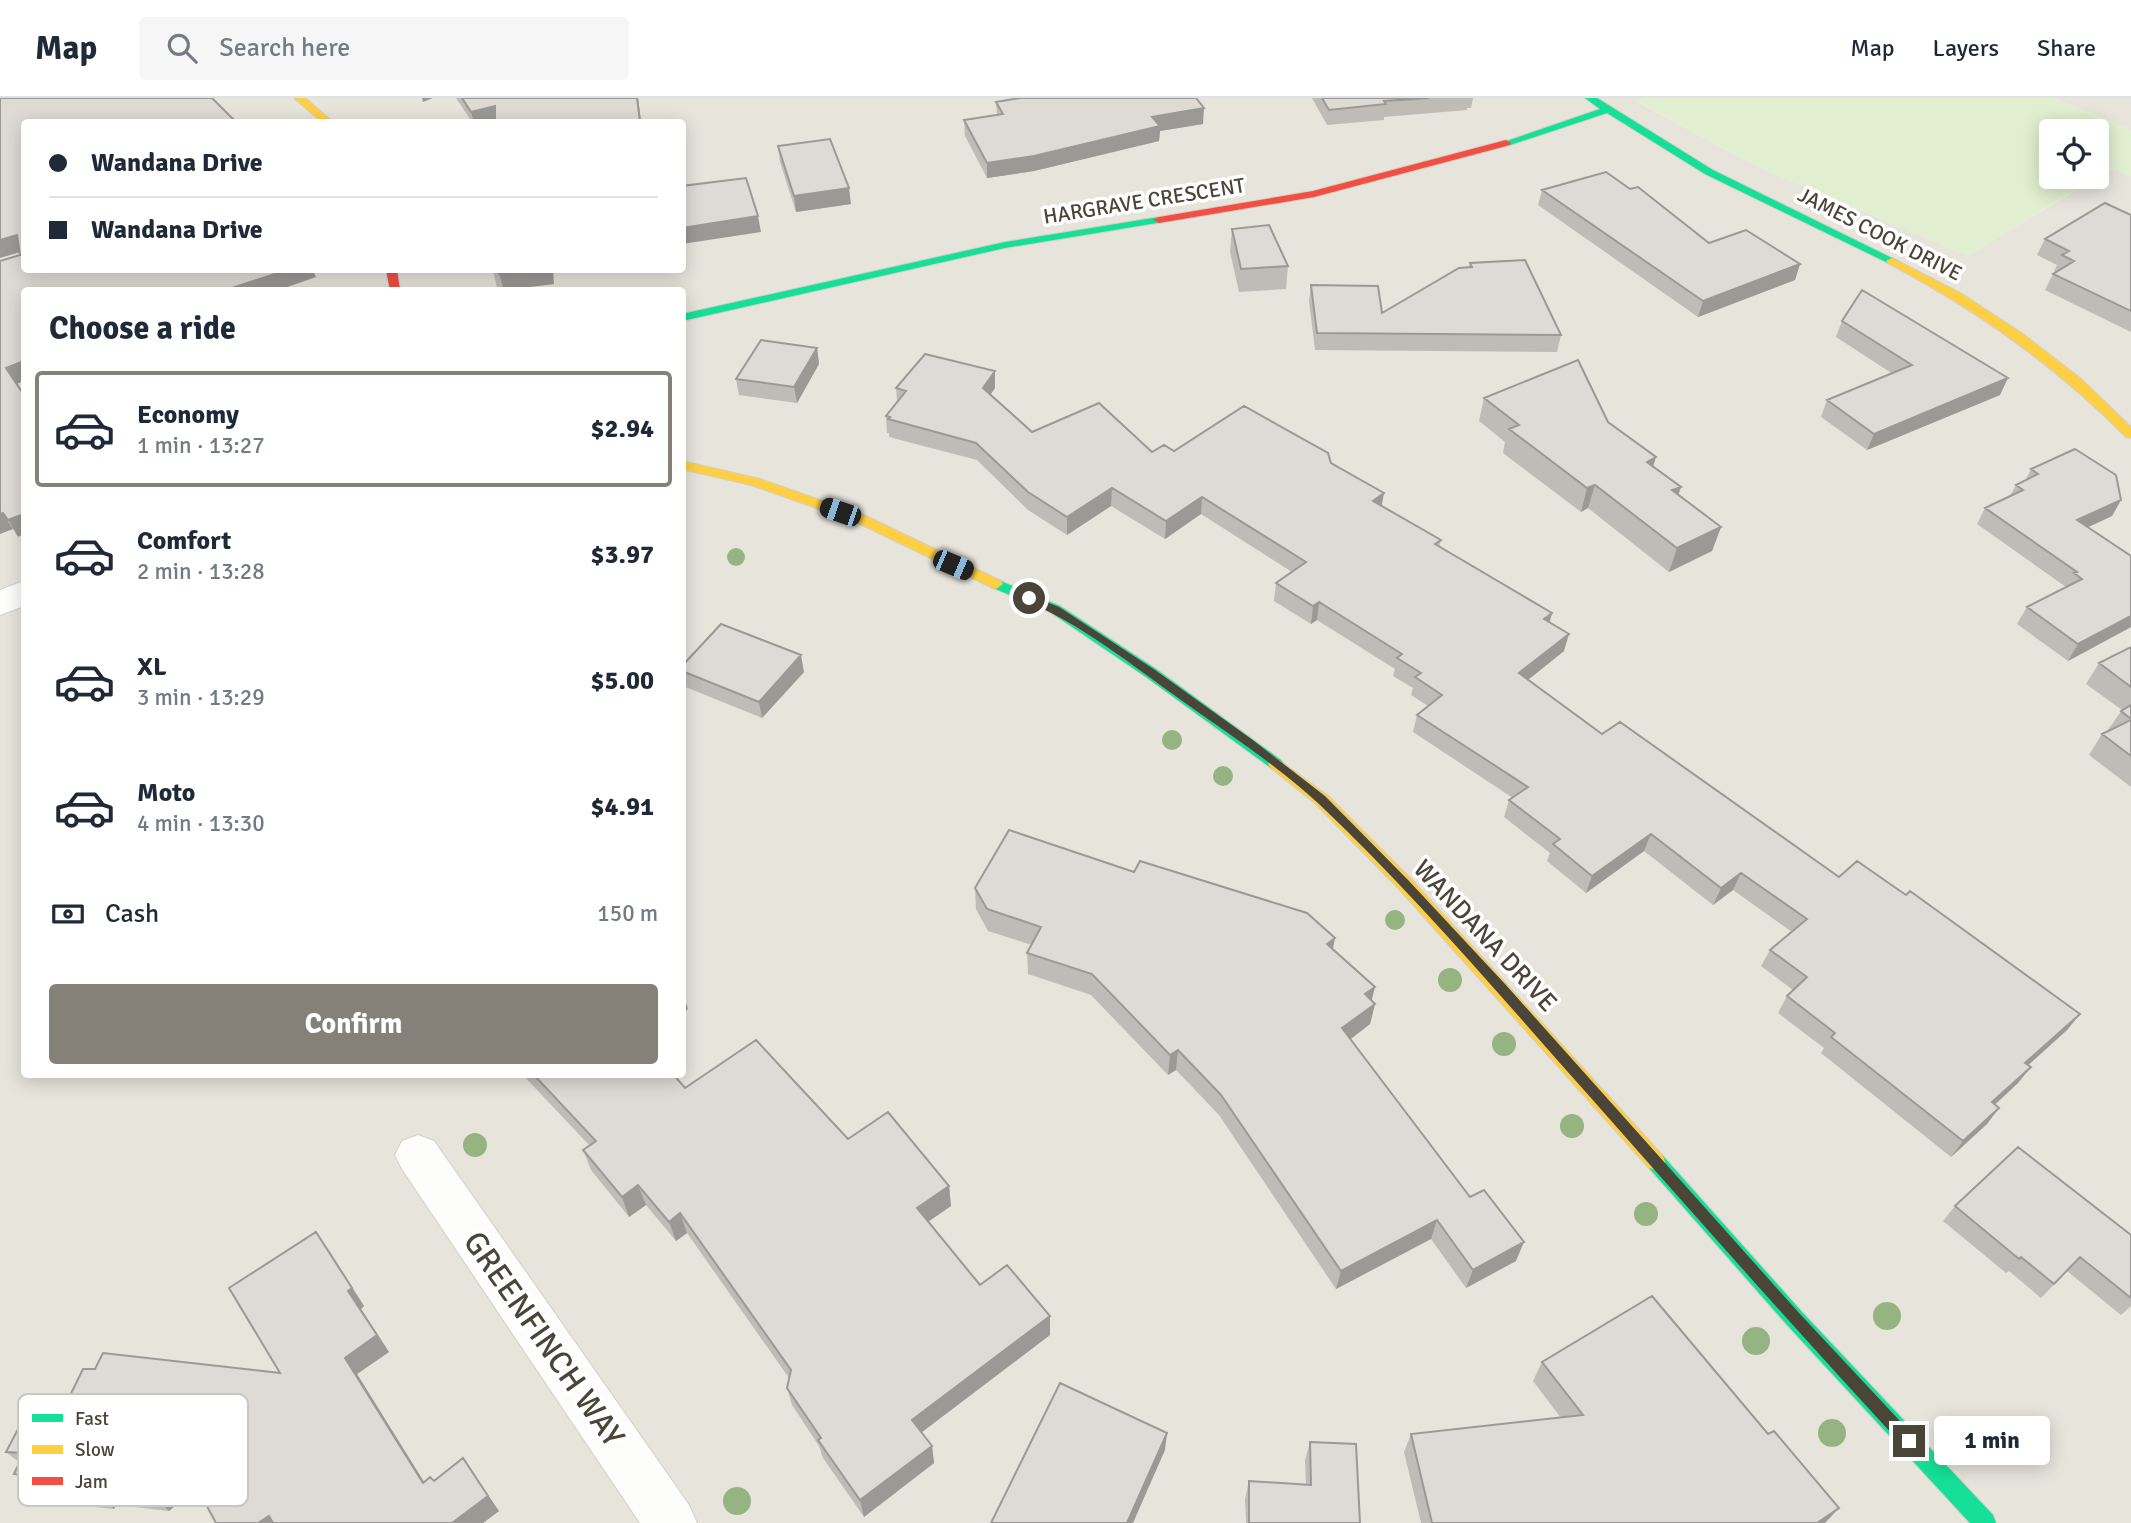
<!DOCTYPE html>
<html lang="en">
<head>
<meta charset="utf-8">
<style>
  body { margin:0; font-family:Signika,sans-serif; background:#f6f6f7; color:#1f2937; height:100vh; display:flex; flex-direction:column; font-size:26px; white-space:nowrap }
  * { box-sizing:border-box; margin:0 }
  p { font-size:23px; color:#747a83 }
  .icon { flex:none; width:38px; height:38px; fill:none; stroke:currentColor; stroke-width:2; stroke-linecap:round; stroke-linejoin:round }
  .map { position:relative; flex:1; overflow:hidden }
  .drawer { position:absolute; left:21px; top:189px; width:665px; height:791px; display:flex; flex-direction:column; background:#fff; border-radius:7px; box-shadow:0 4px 18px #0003 }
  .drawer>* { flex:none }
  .top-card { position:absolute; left:21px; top:21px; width:665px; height:154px; border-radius:7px; box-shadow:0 4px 18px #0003; display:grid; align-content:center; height:154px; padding:0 28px; background:#fff }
  .buttons { position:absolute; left:2039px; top:21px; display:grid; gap:14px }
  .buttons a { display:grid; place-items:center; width:70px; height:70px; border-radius:7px; background:#fff; box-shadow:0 4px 18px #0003; font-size:35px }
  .end { position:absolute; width:32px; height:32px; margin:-16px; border:9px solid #4b4439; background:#fff; box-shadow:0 0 0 4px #fff }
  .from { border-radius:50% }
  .bubble { position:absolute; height:49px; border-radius:7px; background:#fff; box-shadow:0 4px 18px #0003; font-size:23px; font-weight:800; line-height:49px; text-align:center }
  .car { position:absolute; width:21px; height:42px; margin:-21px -10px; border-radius:9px; box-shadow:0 0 5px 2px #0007; background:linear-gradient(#222 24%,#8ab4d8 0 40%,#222 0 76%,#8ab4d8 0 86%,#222 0) }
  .top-card b { display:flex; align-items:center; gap:24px; height:66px; font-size:26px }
  .top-card b+b { border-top:2px solid #e0e1e3 }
  .top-card i { width:18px; height:18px; background:#1f2937 }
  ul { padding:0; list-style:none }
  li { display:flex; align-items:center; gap:21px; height:116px; margin:0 14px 10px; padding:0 14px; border:4px solid transparent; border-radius:7px }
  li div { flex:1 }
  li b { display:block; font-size:26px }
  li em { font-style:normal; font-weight:800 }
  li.current { border-color:#868178 }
  li>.icon { width:63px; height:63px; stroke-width:1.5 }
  h2 { padding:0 28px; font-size:32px; line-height:84px }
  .pay { display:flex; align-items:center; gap:18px; height:77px; padding:0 28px; font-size:26px }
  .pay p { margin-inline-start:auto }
  .cta { display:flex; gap:14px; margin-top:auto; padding:14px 28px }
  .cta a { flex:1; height:80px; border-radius:7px; background:#868178; color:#fff; font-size:28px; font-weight:800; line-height:80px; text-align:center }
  header { display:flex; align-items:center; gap:42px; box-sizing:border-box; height:98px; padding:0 35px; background:#fff; border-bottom:2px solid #e0e1e3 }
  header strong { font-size:33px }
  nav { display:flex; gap:38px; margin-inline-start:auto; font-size:24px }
  .search { width:490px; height:63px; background:#f6f6f7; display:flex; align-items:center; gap:18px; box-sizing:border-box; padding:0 24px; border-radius:7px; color:#747a83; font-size:26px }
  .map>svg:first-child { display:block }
  .residential { fill:#e7e4dc; fill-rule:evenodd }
  .green { fill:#e1eecf; fill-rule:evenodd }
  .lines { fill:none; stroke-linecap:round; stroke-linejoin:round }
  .street-casing { stroke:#d2d0cb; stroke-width:2 }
  .fast-casing { stroke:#d3cfc5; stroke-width:2 }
  .slow-casing { stroke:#d3cfc5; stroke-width:2 }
  .jam-casing { stroke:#d3cfc5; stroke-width:2 }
  .street { fill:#fdfdfc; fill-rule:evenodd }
  .fast { fill:#16e098; fill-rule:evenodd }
  .slow { fill:#ffcf43; fill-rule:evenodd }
  .jam { fill:#f24e42; fill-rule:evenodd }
  .tree { fill:#96b382 }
  .wall { fill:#bfbcb8 }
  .shaded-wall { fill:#9b9996 }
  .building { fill:#dedbd6; stroke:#9b9996; stroke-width:2 }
  .route { fill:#4b4439 }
  .labels { text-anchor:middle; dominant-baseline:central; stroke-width:7; stroke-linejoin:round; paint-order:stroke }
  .far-street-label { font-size:21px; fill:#4b4439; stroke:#fff }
  .street-label { font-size:26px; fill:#4b4439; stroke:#fff }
  .near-street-label { font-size:32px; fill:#4b4439; stroke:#fff }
  .key { fill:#fff; stroke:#c9c7c4; stroke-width:2 }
  .key-label { font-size:19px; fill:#4b4439 }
</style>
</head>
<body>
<header>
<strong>Map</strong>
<div class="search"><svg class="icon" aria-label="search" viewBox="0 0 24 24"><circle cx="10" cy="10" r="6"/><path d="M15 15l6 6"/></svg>Search here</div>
<nav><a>Map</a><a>Layers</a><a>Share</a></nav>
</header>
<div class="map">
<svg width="2131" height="1425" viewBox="0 0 2131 1425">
  <rect width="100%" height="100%" fill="#f4f2ee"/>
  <path class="residential" d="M0,0h1644l-6,4 116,63 214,91 144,-88 19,8v1347h-2131zM24,24h658v148h-658zM24,192h658v784h-658z
    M2053,0h78v32z"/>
  <path class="green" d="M1644,0h409l78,32v46l-20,-8 -143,88 -214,-91 -117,-64zM2096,33v46h-45v-46z"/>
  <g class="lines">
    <defs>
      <path id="street" d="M24,483v25l-24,9v-25z
        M418,1037l16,6 255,364 8,18h-57l-238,-354 -7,-14 7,-14z"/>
      <path id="fast" d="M1585,0h12l116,72 185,91 -10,2 -183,-89 -98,-61 -97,32 -9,-2 99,-34z
        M1159,119l6,3 -2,2 -158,26 -323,73v-7l323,-72z
        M996,481l64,27 96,63 125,91 3,4 -3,4h-10l-125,-91 -96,-65 -59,-25 -2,-3z
        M1656,1056l7,2 139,156 191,203 3,8h-26l-182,-197 -139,-158 -2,-6 2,-6z"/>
      <path id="slow" d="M294,0h11l28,24h-11z
        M1892,160l70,36 61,40 58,45 50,48v11l-5,-1c-71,-72 -149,-127 -238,-174l-2,-2z
        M682,363l78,18 106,37 135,65 2,3 -7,5 -5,-2 -135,-65 -105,-37 -69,-16z
        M1276,660l51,37 84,84 252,277 2,6 -2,6 -7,2 -7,-2 -250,-279 -84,-86 -44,-35 -3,-4z"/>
      <path id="jam" d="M1506,42l5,3 -1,2 -196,52 -155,26 -6,-3 6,-3 154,-26z
        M386,172h11l3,20h-10z"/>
    </defs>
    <use href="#street" class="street-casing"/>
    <use href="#fast" class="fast-casing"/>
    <use href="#slow" class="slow-casing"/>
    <use href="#jam" class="jam-casing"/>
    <use href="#street" class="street"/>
    <use href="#fast" class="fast"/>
    <use href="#slow" class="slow"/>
    <use href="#jam" class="jam"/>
  </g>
  <g class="tree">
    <circle cx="736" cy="459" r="9"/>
    <circle cx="1172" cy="642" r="10"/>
    <circle cx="1223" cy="678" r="10"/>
    <circle cx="1395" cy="822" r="10"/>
    <circle cx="1450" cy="882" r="12"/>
    <circle cx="1504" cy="946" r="12"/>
    <circle cx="1572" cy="1028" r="12"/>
    <circle cx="475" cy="1047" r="12"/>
    <circle cx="1646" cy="1116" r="12"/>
    <circle cx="1887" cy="1218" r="14"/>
    <circle cx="1756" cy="1243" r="14"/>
    <circle cx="1832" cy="1335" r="14"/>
    <circle cx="737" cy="1403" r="14"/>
  </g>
  <path class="wall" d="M456,0h182l3,24h-169z
    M1312,0h161l-2,10h-4v2l-83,7v3l-57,5z
    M996,4l207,22 -43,7 -1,10 -125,30 -47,7 -22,-42 -1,-16 33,-5z
    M778,48l73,58 -55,8 -16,-50z
    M1630,91l79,54 91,21 -5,16 -97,37 -160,-112 4,-15z
    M2131,117v117l-86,-42 8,-16 3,-2 -2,-1 3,-6 -20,-10 8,-16z
    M1232,131l56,37 -2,23 -47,3 -9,-40z
    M1470,165l91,72 -4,17 -242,-2 -6,-49 2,-16 71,28 87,-46z
    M493,172l61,14 -50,6 -1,-3 -6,1z
    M1842,223l158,74 -133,55 -46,-33 6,-17 66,-26 -57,-37z
    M817,250l2,16 -22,39 -58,-8 -3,-16z
    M995,273v17l-5,7 42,37 120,20 22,-1 157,12 53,30 -3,13 60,34 -2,7 113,66 -2,9 14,29 -36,29 74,54 237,143 67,18 174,119 -13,16 -39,35 -10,18 -23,22 -8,19 -36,33 -130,-104 3,-5 -46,-35 9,-17 6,-6 -32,-24 9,-16 22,-18 -59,-42 -20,15 -69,-54 -58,42 -39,-32 3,-8 -46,-36 5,-17 4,-2 -100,-66 4,-17 11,-9 -17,-11 2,-7 -20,-12 2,-7 -78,-49 -6,4 -37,-23 2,-18 16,-11 -91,-58 -36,25 -54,-33 -44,29 -39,-25 -51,-50 -88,-23v-4h-2l-1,-17 11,-15 -1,-13z
    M1484,300l124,24 45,44 28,21 -3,8 43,32 -9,24 -43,21 -81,-64 -7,4 -78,-59 2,-11 -26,-21z
    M2031,371l90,31 -9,16 -24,11 43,100 -63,34 -51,-37 10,-17 39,-20 -89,-63 8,-16 25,-12 6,-11 9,-4z
    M2131,549v140l-42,-32 13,-21 5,-3 15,-21 -36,-26 13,-21z
    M682,568l122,6 -42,46 -79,-32z
    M975,790l358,61 42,55 -5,20 -20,15 166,222 -50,27 -35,-49 -95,50 -117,-174 -43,-45 -8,5 -77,-80 -63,-21 -1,-21 5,-8 -44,-14 -12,-22z
    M522,976h151l12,14 163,51 101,47 2,20 -23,16 52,63 70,31v19l-129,98 11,13 2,17 -70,54 -41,-59 -4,-12 -27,-41 -5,-17 2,-10 -102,-145 -11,8 -30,-36 -17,12 -38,-47 -8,-20 6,-5z
    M1955,1108l176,29v71l-10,9 -54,-44 -26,27 -32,-27 -3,2 -63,-52z
    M329,1152l35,56 -3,3 28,43 -32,22 67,108 10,-1 65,30 -16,12h-267l-19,-35 -28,23 -53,-6 -2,4 -58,-6 -16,-13 -6,-1 -20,-15 5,-12 -13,-10 56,-40 218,-39z
    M1542,1264l283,161h-404l-17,-71 7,-18 150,-16 -28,-37z
    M1310,1344l50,81h-114l-1,-24 4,-18 57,4 -1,-25z"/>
  <path class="shaded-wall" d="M422,0h11l-10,4z
    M637,0h1l3,24h-1z
    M495,8v16h-21l-3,-10z
    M1204,10l-1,16 -43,7 -1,10 -125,30 -47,7v-15l165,-46z
    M849,90l2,16 -55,8 -2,-16z
    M758,118l3,16 -79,12v-16z
    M17,137l7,16 -24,7v-18z
    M1800,166l-5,16 -97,37 5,-16z
    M287,172h26l3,7 -37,13h-46l-1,-2z
    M539,172h14l1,14 -50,6 -5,-16z
    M817,250l2,16 -22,39 -3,-16z
    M24,263v20l-10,4 -8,-17z
    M995,273v17l-12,18v-18z
    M2008,280l-8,17 -133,55 7,-16z
    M1656,359l-7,24 -2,-19z
    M1595,387l-7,23 -7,4 6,-24z
    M1681,389l-8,23 -1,-20z
    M1112,390l-1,18 -44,29v-18z
    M1384,395l-3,17 -8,-9z
    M1202,399l-1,17 -36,25 1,-18z
    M2121,402l-9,16 -45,21 10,-17z
    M3,415l10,16 -13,5v-20z
    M24,416v20l-6,3 -10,-17z
    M1721,429l-9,24 -43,21 8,-24z
    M1319,504l-2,18 -6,4 2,-18z
    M1552,515l-5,18 -3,-12z
    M2131,518v11l-63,34 10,-17z
    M1569,536l-5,17 -50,40 5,-18z
    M801,557l3,17 -42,46 -3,-16z
    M1651,736l-7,17 -58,42 6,-17z
    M1741,775l-8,17 -20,15 8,-17z
    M1335,840l-4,21 -4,-15z
    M1375,889l-5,20 5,-3 -5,20 -32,25 4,-21 23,-34z
    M682,892l6,19 -6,4z
    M2080,916l-13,16 -54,49 12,-16z
    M1178,952l-2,20 -8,5 2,-20z
    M2031,969l-13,16 -38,35 12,-16z
    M1999,1010l-12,16 -36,33 12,-16z
    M638,1087l8,20 -17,12 -7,-20z
    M949,1088l2,20 -32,22 -2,-20z
    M680,1115l7,20 -11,8 -7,-19z
    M1437,1122l-6,19 -95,50 5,-18z
    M316,1134l48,74 -3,3 28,43 -32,22 77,124 -11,-15 -78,-125 3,-67z
    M1524,1144l-8,19 -50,27 7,-18z
    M1050,1218v19l-136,103 -2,-18z
    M1167,1335l-2,17 -32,73h-6z
    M932,1348l2,17 -70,54 -4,-17z
    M463,1360l36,53 -16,12h-31z
    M187,1371l15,15 -33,27 -16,-16z
    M98,1392l18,15 -2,4 -17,-15z
    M1839,1410l-14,15h-8z
    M269,1418l7,7h-18z"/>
  <path class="building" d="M0,0h212l24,24h-212v148h263l-55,18 2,2h-210v71l-18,7 18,27v119l-16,6 -5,-7 -3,1v-253l20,-6 -3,-20 -17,5z
    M462,0h175l3,24h-145v-16l-24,6z
    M1020,0h176l8,10 -52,9 8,9 -126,30 -47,7 -23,-43 39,-6 -7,-12z
    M1322,0h107l-45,3 2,3 -57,6z
    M830,41l19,49 -55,8 -16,-50z
    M1606,74l24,17 8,-2 71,56 37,-13 54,34 -97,37 -161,-111z
    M746,80l12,38 -76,12v-42z
    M2105,105l26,12v96l-78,-37 21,-13 -12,-6 7,-4 -24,-12z
    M1269,127l19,41 -47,3 -9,-40z
    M1525,162l36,75 -244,-2 -6,-48 67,1 4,27 77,-45 13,-1 -2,-4z
    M493,172h46l-40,4v-3l-6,1z
    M1862,192l146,88 -134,56 -47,-34 85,-35 -70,-44z
    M761,242l56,8 -23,39 -58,-8z
    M925,256l70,17 -12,17 49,44 67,-29 53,49 12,-7 10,6 70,-45 84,47 3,10 53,30 -11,8 68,39 -6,4 117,69 -8,6 25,15 -50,39 83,61 18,-12 219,155 18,-16 49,34 4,-4 170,123 -55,49 6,4 -39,35 7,6 -36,33 -132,-104 4,-4 -48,-37 20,-19 -37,-27 37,-31 -66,-46 -20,15 -70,-54 -59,42 -39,-32 7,-5 -51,-39 19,-13 -111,-72 25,-20 -27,-18 6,-4 -24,-15 5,-4 -83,-52 -6,4 -37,-23 30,-21 -104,-65 -36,24 -54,-33 -45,29 -39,-25 -52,-49 -88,-24 2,-2 -4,-1 20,-25 -10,-3z
    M1578,262l30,62 48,35 -9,5 34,25 -9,3 49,37 -44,21 -82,-63 -8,3 -78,-59 10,-4 -35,-27z
    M2075,351l41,26 5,25 -44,20 54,36v60l-53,28 -51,-37 55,-28 -8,-6 3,-1 -92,-64 38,-18 -7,-5 22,-11 -7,-5z
    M721,526l80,31 -42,47 -77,-31v-5z
    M2131,549v40l-32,-24z
    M2131,607v14l-10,-8z
    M2131,622v36l-29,-22z
    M1009,732l125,42 6,-11 167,52 28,25 -8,6 48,43 -10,7 10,10 -33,24 128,169 14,-7 40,52 -51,28 -36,-50 -96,51 -120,-176 -43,-45 -8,5 -78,-81 -65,-21 14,-26 -54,-18 -12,-21z
    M756,942l92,99 40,-27 61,74 -32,22 63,77 27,-20 43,51 -138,104 20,26 -72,54 -42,-60 3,-2 -34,-50 4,-18 -111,-157 -11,9 -31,-37 -16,12 -39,-47 13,-9 -63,-67h140l12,14z
    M2018,1049l113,88v63l-51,-41 -26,27 -33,-27 -2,2 -64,-53z
    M316,1134l36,56 -4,3 29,44 -32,23 78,125 7,-6 4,4 29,-23 25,38 -36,27h-179l-4,-7 -11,7h-42l-29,-54 -34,26 -55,-5 -1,4 -59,-6 4,-11 -28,-3 10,-21 -18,-1 23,-44 33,4 21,-43h12l8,-16 177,20 -51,-85z
    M1652,1198l116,138 6,-3 65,77 -22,15h-385l-21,-89 172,-19 -41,-53z
    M1060,1285l107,50 -40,90h-136z
    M1310,1344l46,2 4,79h-111v-42l62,4z"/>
  <path class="route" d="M1029,497l30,12 96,63 99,71 71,55 84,85 96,103 295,330 114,122 2,5 -2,6 -5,2 -5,-2c-106,-115 -210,-232 -313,-349 -89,-100 -175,-202 -272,-294 -42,-39 -92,-71 -138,-104 -49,-35 -100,-76 -155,-99l-2,-3z"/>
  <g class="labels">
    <g class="far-street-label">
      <text transform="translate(1144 103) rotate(-9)">HARGRAVE CRESCENT</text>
      <text transform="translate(1880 136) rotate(27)">JAMES COOK DRIVE</text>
    </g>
    <g class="street-label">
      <text transform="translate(1485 838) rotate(47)">WANDANA DRIVE</text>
    </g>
    <g class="near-street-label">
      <text transform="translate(544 1241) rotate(55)">GREENFINCH WAY</text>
    </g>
  </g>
  <rect x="18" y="1296" width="230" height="112" rx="10" class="key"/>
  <rect x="32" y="1316" width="31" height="8" fill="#16e098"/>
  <rect x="32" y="1347" width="31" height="9" fill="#ffcf43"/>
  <rect x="32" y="1379" width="31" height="8" fill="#f24e42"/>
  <g class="key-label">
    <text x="75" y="1327">Fast</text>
    <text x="75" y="1358">Slow</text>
    <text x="75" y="1390">Jam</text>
  </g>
</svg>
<div class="buttons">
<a><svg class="icon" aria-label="locate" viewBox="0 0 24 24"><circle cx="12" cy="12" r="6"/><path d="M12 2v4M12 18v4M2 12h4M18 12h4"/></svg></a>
</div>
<i class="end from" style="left:1029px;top:500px"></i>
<i class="end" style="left:1909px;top:1343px"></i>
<div class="bubble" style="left:1934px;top:1318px;width:116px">1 min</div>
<i class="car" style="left:840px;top:414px;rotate:289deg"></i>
<i class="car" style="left:953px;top:467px;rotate:113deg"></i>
<div class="top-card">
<b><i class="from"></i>Wandana Drive</b>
<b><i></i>Wandana Drive</b>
</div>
<section class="drawer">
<h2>Choose a ride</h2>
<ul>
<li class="current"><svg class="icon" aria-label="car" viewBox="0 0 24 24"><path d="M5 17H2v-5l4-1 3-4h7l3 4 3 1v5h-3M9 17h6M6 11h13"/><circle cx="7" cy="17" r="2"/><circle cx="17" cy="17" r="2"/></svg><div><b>Economy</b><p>1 min · 13:27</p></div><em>$2.94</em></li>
<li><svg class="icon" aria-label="car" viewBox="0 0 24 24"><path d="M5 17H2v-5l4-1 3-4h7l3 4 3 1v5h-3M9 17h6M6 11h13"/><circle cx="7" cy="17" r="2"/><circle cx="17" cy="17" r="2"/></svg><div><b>Comfort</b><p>2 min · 13:28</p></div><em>$3.97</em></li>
<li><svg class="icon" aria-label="car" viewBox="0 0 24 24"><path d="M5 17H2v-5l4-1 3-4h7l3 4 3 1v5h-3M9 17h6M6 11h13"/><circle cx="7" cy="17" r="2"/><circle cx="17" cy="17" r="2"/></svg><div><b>XL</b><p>3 min · 13:29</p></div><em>$5.00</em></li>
<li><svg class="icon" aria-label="car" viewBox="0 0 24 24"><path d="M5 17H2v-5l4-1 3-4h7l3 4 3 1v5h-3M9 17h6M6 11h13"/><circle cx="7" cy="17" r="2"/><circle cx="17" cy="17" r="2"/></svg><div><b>Moto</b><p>4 min · 13:30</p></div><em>$4.91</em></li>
</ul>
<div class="pay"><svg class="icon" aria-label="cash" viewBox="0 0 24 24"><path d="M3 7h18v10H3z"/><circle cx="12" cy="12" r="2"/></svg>Cash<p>150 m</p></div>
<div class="cta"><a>Confirm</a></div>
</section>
</div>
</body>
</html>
